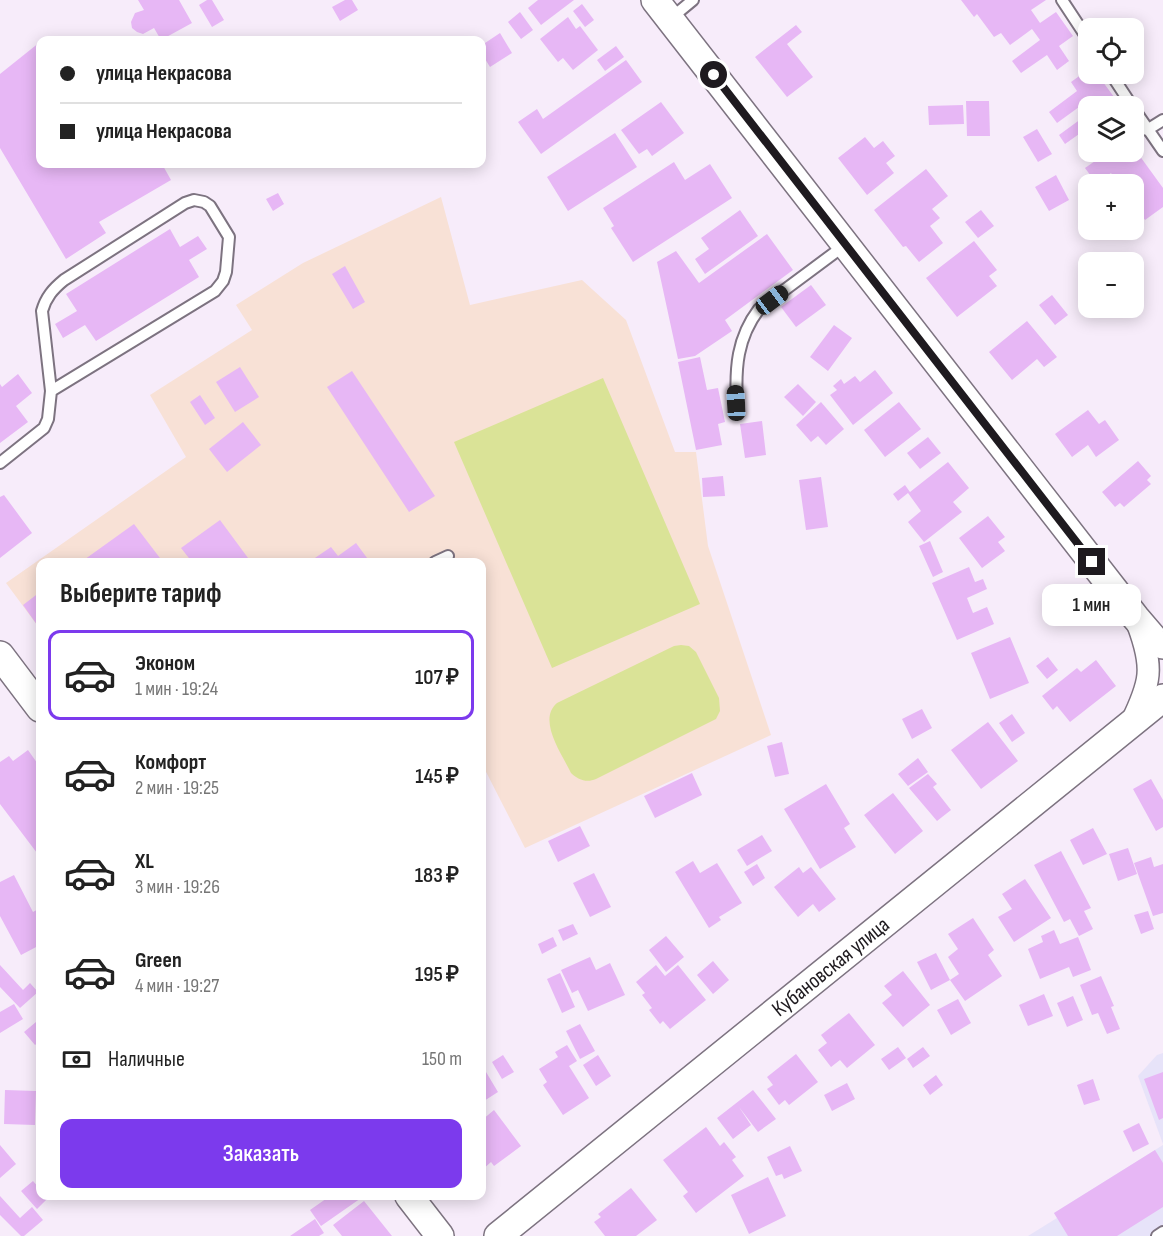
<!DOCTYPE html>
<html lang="ru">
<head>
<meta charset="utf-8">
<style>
  body { margin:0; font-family:"Sofia Sans Condensed",sans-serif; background:#f2f2f2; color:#222; height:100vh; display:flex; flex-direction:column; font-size:22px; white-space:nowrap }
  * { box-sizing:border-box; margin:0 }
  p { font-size:20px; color:#767676 }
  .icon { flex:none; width:33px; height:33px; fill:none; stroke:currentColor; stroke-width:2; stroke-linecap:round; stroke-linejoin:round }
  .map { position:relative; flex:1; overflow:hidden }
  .panel { position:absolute; left:36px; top:558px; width:450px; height:642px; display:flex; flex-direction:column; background:#fff; border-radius:12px; box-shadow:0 3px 15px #0003 }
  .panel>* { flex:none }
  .hud { position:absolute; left:36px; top:36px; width:450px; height:132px; border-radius:12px; box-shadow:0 3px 15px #0003; display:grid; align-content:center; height:132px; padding:0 24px; background:#fff }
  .fabs { position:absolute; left:1078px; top:18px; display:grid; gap:12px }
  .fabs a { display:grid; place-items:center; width:66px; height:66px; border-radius:12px; background:#fff; box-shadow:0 3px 15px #0003; font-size:30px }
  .end { position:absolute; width:27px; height:27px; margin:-14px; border:8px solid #1e1a1f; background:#fff; box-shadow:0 0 0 3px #fff }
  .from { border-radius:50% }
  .bubble { position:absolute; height:42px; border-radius:12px; background:#fff; box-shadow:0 3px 15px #0003; font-size:20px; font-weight:600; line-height:42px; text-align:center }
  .car { position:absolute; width:18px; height:36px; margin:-18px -9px; border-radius:8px; box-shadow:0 0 4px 2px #0007; background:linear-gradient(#222 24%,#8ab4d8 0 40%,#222 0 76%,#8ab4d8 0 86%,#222 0) }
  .hud b { display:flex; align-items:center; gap:21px; height:57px; font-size:22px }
  .hud b+b { border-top:2px solid #e0e0e0 }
  .hud i { width:15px; height:15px; background:#222 }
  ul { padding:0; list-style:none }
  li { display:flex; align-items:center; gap:18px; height:90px; margin:0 12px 9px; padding:0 12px; border:3px solid transparent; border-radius:12px }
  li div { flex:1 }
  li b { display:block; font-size:22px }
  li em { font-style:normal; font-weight:600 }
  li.active { border-color:#7c3aed }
  li>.icon { width:54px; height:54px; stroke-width:1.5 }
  h2 { padding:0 24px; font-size:27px; line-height:72px }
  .pay { display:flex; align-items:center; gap:15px; height:66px; padding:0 24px; font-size:22px }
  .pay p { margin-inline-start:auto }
  .button { display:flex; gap:12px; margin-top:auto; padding:12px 24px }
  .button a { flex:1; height:69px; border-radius:12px; background:#7c3aed; color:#fff; font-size:24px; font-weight:600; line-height:69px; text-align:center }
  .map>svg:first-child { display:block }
  .industrial { fill:#e7e3f9 }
  .education { fill:#f8e1d6 }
  .green { fill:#dae397 }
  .building { fill:#e7b7f5 }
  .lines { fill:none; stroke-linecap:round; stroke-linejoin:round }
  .service-casing { stroke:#7d7380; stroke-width:14 }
  .minor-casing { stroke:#7d7380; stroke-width:24 }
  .tertiary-casing { stroke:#7d7380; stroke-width:30 }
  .service { stroke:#fff; stroke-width:10 }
  .minor { stroke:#fff; stroke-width:21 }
  .tertiary { stroke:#fff; stroke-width:27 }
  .route { stroke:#1e1a1f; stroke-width:8 }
  .labels { text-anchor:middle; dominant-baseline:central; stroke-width:4.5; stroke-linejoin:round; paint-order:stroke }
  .street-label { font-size:22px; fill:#1e1a1f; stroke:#f7ecfa }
</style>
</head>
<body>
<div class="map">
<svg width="1163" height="1236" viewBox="0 0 1163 1236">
  <rect width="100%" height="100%" fill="#f7ecfa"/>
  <path class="industrial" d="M1163,1053v91l-25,-68 19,-21z
    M1163,1145v91h-135l29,-18 -3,-5z"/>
  <path class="education" d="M441,197l29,108 112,-25 44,40 49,132h21l12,94 63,189 -246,113 -43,-84v-202h-442v67l-34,-46 180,-126 -36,-62 102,-65 -16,-25 67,-42z"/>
  <path class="green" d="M603,378l97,226 -148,64 -98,-226z
    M681,645l8,1 7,6 23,46 1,13 -4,8 -120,60c-9,4 -18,1 -25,-6 -9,-19 -34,-53 -14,-70l117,-57z"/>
  <path class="building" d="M138,0h41l13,23 -31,17 -7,-12 -11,6 -6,-2 -5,-4 -1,-6 4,-9 9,-3z
    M207,0h5l12,20 -12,7 -13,-22z
    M345,0h7l6,10 -18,11 -8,-14z
    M538,0h36l-33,25 -13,-17z
    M961,0h85l-15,10 9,13 16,-11 17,24 -14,10 10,15 -12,9 -10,-15 -26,18 -9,-12 28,-21 -8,-11 -22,16 -9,-12 -7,4 -17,-23 -3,3z
    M582,4l12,16 -9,7 -12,-16z
    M520,12l13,18 -12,9 -13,-17z
    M568,17l8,12 4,-3 18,24 -25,20 -10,-12 -5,4 -18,-23z
    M796,25l6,7 -15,12 26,33 -26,20 -32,-40z
    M500,33l12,20 -22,14 -8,-13v-9z
    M40,42v122h122l9,16 -72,42 7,11 -40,26 -66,-111v-74z
    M616,46l8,11 -19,14 -8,-11z
    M626,60l16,22 -101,72 -23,-32 19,-13 6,10z
    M1089,69v5h8l23,31 -31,1v21l-24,17 -6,-9 26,-19 -6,-9 -22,16 -8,-11 28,-21 -6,-9z
    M966,101h23l1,35h-23z
    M661,102l23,31 -32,23 -5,-7 -8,5 -18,-24z
    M963,105l1,19 -35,1 -1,-19z
    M1037,129l15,25 -14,8 -15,-25z
    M615,133l22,34 -69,44 -21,-34z
    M865,137l9,11 9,-7 12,15 -9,7 8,10 -27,22 -29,-37z
    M1134,148l29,40v19l-18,13 -11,-15v-21h-15l-8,-11 -15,10 -11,-15 23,-16h26z
    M674,162l11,18 25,-16 22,34 -99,64 -22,-34 3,-2 -11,-18z
    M926,169l22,27 -16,13 8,9 -10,8 13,17 -24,19 -13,-16 -3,1 -29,-37z
    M1056,175l13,25 -20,11 -14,-24z
    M278,193l6,11 -11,7 -7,-12z
    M740,210l18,26 -53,38 -10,-15 14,-10 -8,-11z
    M981,210l13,16 -16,12 -13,-16z
    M170,229l10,18 18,-11 9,13 -18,11 10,17 -103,64 -11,-16 -22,13 -8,-14 22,-13 -11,-17z
    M767,234l26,36 -68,50 7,11 -37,25 -17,3 -21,-97 19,-11 23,32z
    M974,241l23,29 -8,6 8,10 -40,31 -31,-39z
    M345,266l20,36 -12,7 -21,-35z
    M811,285l15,20 -30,22 -15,-20z
    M1052,295l16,20 -13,10 -16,-20z
    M1027,321l30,36 -13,10 -7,-8 -25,21 -23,-28z
    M834,325l18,13 -24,33 -18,-14z
    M700,357l7,33 11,-2 7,34 -7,2 4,21 -26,5 -18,-88z
    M240,367l19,30 -24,15 -19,-30z
    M875,370l18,23 -40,32 -23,-30 7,-5 -4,-4 8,-7 3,5 11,-8 5,6z
    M352,371l83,125 -26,16 -82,-125z
    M18,374l14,19 -16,13 12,16 -28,21v-59l2,3z
    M798,384l18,18 -13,14 -19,-19z
    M200,395l15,23 -10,7 -15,-23z
    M821,402l23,27 -18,16 -8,-9 -7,6 -15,-17z
    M899,402l22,27 -36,28 -21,-27z
    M1088,410l11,14 6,-4 14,20 -23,17 -8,-12 -16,12 -17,-23z
    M762,421l4,34 -21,3 -5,-34z
    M243,422l18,23 -34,27 -18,-23z
    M928,437l13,16 -21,16 -13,-16z
    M1138,461l13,15 -4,4 4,4 -27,23 -4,-4 -5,4 -13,-15z
    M948,462l21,26 -16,14 9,10 -38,30 -16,-20 13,-11 -13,-18 -10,8 -5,-7 12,-9 5,7z
    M723,476l2,20 -22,1 -1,-19z
    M821,477l7,50 -22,3 -7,-50z
    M4,495l28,38 -32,25v-61z
    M988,516l17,21 -7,5 7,9 -23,17 -23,-30z
    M220,520l31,42h-59l-11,-14z
    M134,524l29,38h-82z
    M930,541l13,31 -10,5 -14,-31z
    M356,543l14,19h-61l22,-15 7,9z
    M969,567l6,15 8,-3 4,10 -20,9 6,15 14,-6 7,17 -37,16 -25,-57z
    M40,592v37l-17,-24z
    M1010,637l19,46 -39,16 -19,-46z
    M1048,657l10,13 -11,9 -11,-13z
    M1096,660l20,26 -46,36 -13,-16 -4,4 -11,-14 35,-28 4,4z
    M922,709l10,19 -20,11 -10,-20z
    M1012,714l13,19 -13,9 -13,-19z
    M988,722l30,39 -37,28 -30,-39z
    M782,742l7,32 -14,3 -8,-31z
    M28,750l12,17v90l-40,-53v-42l9,-6 4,5z
    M918,758l10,14 -20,14 -10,-12z
    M692,773l10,22 -47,23 -11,-22z
    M928,774l9,10 -4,3 18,23 -14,11 -28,-33z
    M1151,779l12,21v27l-7,4 -23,-42z
    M826,784l24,40 -6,4 12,19 -36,22 -36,-60z
    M893,793l30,38 -28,23 -31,-39z
    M580,826l10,20 -32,16 -10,-21z
    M1093,828l14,26 -24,11 -13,-25z
    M762,835l10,16 -25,15 -10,-16z
    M1128,848l9,26 -19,7 -9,-27z
    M1061,851l30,57 -7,3 9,18 -14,7 -9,-17 -6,3 -30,-57z
    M1151,857l3,10 9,-3v49l-10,3 -19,-53z
    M693,861l7,12 17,-10 25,40 -23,14 2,3 -12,8 -34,-56z
    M757,864l8,14 -12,8 -9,-14z
    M799,867l4,6 8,-6 25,32 -17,13 -6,-8 -15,13 -24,-30z
    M594,873l17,34 -21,10 -17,-34z
    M14,875l19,37 7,-4v37l-19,10 -21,-39v-34z
    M1025,879l26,39 -37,24 -16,-25 14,-8 -10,-15z
    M1148,911l6,18 -13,5 -7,-19z
    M973,918l21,32 -6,5 14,21 -37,25 -15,-21 9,-6 -11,-17 10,-8 -10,-15z
    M573,924l5,10 -15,7 -5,-11z
    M1054,930l6,14 18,-7 13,33 -18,7 -4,-10 -29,12 -12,-30 15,-7 -2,-6z
    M666,936l18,21 -18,15 -17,-22z
    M553,937l4,9 -15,8 -4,-10z
    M936,953l14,27 -19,10 -14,-28z
    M590,957l6,13 14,-7 15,32 -37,16 -10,-21 -6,3 -11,-23z
    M713,961l16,19 -16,14 -16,-19z
    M0,965l23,25 7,-7 8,9 -18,16 -20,-21z
    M656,965l9,11 13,-11 28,35 -36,29 -7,-8 -3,3 -11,-14 3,-2 -10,-13 3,-2 -9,-11z
    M903,971l27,34 -27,22 -21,-24 10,-8 -8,-9z
    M560,973l15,34 -13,6 -15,-34z
    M1101,976l13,30 -3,1 9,22 -13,5 -9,-21 -6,2 -12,-30z
    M1044,994l9,22 -25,10 -9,-21z
    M1073,996l10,24 -16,7 -10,-24z
    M958,999l13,24 -20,12 -14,-25z
    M14,1004l9,15 -23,14v-21z
    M849,1013l26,32 -28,23 -7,-8 -9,7 -13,-17 9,-7 -6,-8z
    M36,1022l4,6v13l-5,4 -11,-13z
    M580,1024l15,27 -15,8 -14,-28z
    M567,1045l10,16 -8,5 20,32 -26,17 -20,-30 4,-3 -8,-13 19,-12 -3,-5z
    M898,1047l8,11 -17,12 -8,-11z
    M923,1047l7,9 -17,12 -6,-9z
    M796,1054l22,28 -29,23 -4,-5 -6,5 -12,-16 6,-4 -6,-8z
    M503,1055l11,17 -12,7 -10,-17z
    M598,1055l13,21 -15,10 -13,-21z
    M486,1072l12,20 -14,9 -2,-5v-22z
    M1163,1072v46l-4,2 -15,-41z
    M936,1075l7,10 -13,10 -7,-10z
    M1093,1079l7,21 -16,5 -7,-20z
    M847,1083l8,16 -23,12 -8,-16z
    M5,1090l31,1 -1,34 -31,-1z
    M753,1090l23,29 -18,13 -19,-25 12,18 -18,14 -16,-21z
    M494,1110l27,36 -27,20 -3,-4 -9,8v-50z
    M1139,1123l10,21 -16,8 -10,-21z
    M706,1127l14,19 4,-4 12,15 -4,3 12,16 -48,37 -13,-17 5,-4 -25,-32z
    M0,1145l16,19 -16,14z
    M790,1146l12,25 -18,8 -2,-5 -6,2 -9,-19z
    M1155,1150l8,13v44l-46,29h-49l-14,-23z
    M768,1177l18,39 -37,18 -18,-39z
    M33,1181l7,8v7h6l2,2 -11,11 -16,-18z
    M631,1188l26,32 -21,16h-31l-11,-14 7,-5 -3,-3z
    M0,1196l20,22 12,-11 11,13 -19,16h-3l-21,-21z
    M330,1196h34l-43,30 -11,-16z
    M364,1201l28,35h-50l-9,-11z
    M315,1219l9,14 -5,3h-29z"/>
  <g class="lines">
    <defs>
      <path id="service" d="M1062,0l27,41
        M670,19l23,-19
        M1111,74l21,32
        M1134,109l29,42
        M1147,130l16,-10
        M737,403c-2,-35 0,-65 22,-94l86,-64
        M0,463l44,-35 4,-9 3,-28 164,-100 8,-10 3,-9 3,-35 -19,-31 -6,-4 -10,-2 -9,3 -121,77c-11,9 -18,17 -22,31l9,80
        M435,562l13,-6
        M1157,1236l6,-4"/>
      <path id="minor" d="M1131,723c20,-41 23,-55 7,-98"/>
      <g id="tertiary">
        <path d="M655,0l481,618 18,21 9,6"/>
        <path d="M0,655l40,53"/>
        <path d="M409,1196l31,40"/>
        <path id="s1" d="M498,1236l665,-538"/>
      </g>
    </defs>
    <use href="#service" class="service-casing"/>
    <use href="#minor" class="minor-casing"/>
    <use href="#tertiary" class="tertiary-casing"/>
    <use href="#service" class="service"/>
    <use href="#minor" class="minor"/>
    <use href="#tertiary" class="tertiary"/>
  </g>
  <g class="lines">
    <path class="route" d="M714,75l378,487"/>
  </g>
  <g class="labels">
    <g class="street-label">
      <text stroke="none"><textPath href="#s1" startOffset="428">Кубановская улица</textPath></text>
    </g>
  </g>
</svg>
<div class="fabs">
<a><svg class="icon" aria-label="locate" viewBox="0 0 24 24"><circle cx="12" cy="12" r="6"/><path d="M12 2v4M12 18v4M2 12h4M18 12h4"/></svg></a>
<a><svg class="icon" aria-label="layers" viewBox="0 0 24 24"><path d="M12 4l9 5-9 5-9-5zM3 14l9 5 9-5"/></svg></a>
<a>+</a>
<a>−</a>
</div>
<i class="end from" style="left:714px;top:75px"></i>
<i class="end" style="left:1092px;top:562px"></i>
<div class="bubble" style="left:1042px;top:584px;width:99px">1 мин</div>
<i class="car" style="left:772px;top:300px;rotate:53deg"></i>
<i class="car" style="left:736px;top:403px;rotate:357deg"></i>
<div class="hud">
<b><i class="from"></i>улица Некрасова</b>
<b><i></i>улица Некрасова</b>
</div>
<section class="panel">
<h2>Выберите тариф</h2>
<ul>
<li class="active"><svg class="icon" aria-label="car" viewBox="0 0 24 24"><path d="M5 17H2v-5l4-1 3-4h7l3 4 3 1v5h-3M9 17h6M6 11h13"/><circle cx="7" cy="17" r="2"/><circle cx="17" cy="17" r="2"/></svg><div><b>Эконом</b><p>1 мин · 19:24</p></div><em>107 ₽</em></li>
<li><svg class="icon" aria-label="car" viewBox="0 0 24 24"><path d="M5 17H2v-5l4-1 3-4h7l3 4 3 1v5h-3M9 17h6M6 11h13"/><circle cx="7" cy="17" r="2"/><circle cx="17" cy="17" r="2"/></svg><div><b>Комфорт</b><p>2 мин · 19:25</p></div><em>145 ₽</em></li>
<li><svg class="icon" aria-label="car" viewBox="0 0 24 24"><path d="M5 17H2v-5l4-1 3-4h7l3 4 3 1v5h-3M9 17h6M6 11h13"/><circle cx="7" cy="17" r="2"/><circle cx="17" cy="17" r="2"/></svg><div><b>XL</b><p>3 мин · 19:26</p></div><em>183 ₽</em></li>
<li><svg class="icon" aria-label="car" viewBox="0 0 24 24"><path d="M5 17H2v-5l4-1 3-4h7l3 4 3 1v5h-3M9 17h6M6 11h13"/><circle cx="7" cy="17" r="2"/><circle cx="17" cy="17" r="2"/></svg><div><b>Green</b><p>4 мин · 19:27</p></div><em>195 ₽</em></li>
</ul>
<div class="pay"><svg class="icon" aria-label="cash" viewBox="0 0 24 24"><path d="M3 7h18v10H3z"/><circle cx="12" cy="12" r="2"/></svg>Наличные<p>150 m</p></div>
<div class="button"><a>Заказать</a></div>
</section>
</div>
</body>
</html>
